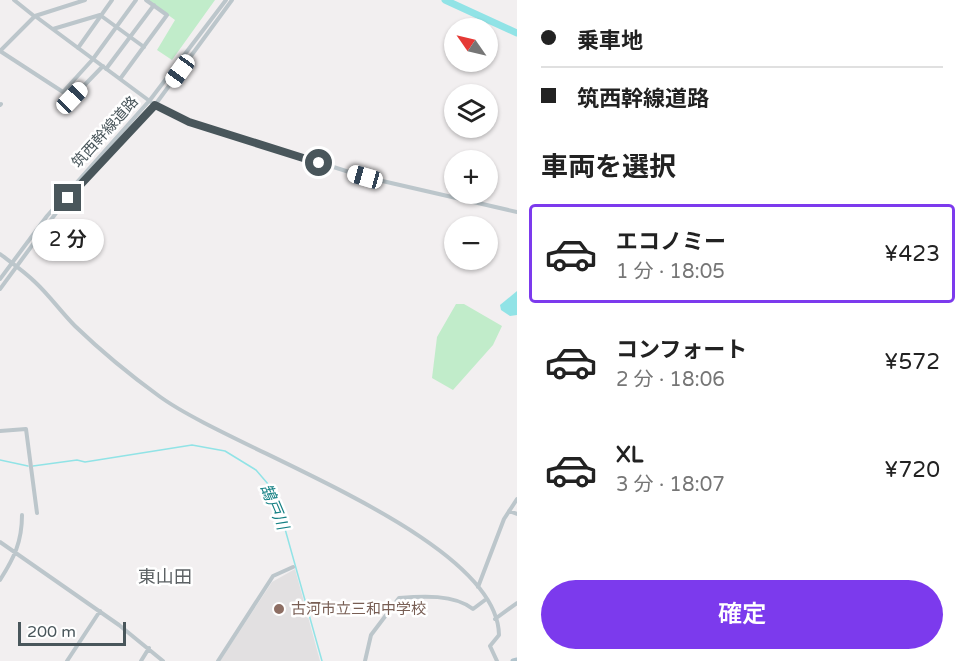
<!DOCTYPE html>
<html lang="ja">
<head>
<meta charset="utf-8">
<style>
  body { margin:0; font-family:"Varela Round","Noto Sans JP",sans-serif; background:#f2f2f2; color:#222; height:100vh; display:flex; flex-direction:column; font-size:22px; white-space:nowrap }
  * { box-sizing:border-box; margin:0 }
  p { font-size:20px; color:#767676 }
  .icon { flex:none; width:33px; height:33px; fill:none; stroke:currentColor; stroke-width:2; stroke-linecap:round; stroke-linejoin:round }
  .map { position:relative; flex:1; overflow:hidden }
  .panel { display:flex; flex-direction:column; background:#fff; width:450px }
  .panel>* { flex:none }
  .guide { display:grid; align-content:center; height:132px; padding:0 24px; background:#fff }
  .needle { width:39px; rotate:304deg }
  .tools { position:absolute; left:444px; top:18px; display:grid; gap:12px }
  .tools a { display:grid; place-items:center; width:54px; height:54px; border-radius:50%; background:#fff; box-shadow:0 2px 4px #0004; font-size:30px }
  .scale { position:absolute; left:18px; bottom:15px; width:108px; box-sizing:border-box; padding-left:6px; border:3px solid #49565b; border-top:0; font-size:16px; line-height:21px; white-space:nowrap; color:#49565b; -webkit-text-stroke:4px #fff; paint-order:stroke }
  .end { position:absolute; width:27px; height:27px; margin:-14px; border:8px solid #49565b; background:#fff; box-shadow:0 0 0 3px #fff }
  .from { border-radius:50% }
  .bubble { position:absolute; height:42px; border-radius:21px; background:#fff; box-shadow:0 2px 4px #0004; font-size:20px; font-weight:600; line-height:42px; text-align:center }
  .car { position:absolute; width:18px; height:36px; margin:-18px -9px; border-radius:8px; box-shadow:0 0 4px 2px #0007; background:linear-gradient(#fff 24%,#345 0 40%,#fff 0 76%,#345 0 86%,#fff 0) }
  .guide b { display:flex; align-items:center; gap:21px; height:57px; font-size:22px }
  .guide b+b { border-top:2px solid #e0e0e0 }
  .guide i { width:15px; height:15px; background:#222 }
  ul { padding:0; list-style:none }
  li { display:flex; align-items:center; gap:18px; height:99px; margin:0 12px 9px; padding:0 12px; border:3px solid transparent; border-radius:6px }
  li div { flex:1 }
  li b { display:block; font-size:22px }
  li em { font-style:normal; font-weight:600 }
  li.current { border-color:#7c3aed }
  li>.icon { width:54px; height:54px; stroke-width:1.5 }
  h2 { padding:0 24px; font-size:27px; line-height:72px }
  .primary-button { display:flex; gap:12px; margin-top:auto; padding:12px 24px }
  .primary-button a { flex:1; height:69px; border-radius:36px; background:#7c3aed; color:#fff; font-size:24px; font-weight:600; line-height:69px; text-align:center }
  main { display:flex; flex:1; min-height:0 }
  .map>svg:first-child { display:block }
  .education { fill:#e2e0e1 }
  .green { fill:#c1ecca }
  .water { fill:#91e3e6 }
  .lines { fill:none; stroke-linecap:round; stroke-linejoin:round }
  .stream { stroke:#91e3e6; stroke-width:1.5 }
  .river { stroke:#91e3e6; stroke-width:7 }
  .minor { stroke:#bcc6cb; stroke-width:4 }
  .major { stroke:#b1c3cc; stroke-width:5 }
  .route { stroke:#49565b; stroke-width:8 }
  .education-dot { fill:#8d6e63; stroke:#fff; stroke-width:2 }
  .labels { text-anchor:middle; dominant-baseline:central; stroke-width:5; stroke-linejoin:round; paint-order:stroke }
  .street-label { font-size:15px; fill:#49565b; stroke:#fff }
  .education-label { font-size:15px; fill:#785e54; stroke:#fff; text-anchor:start }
  .water-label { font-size:16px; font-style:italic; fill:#158084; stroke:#fff }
  .quarter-label { font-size:18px; fill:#5c6164; stroke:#fff }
</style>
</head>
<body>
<main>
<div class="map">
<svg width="517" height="661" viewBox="0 0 517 661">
  <rect width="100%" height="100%" fill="#f2eff0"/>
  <path class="education" d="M295,569l25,92h-100l52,-79z"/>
  <path class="green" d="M148,0h67l-43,60 -15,-10 18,-30z
    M456,304h8l38,22 -9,19 -40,45 -21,-12 5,-41z"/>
  <path class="water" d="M517,291v24l-7,1 -9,-6 -1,-5z"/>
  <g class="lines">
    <path class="stream" d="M0,460l28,6
      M33,466l44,-6 8,2 107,-17 33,6 31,19 12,14 12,27 42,150"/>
    <path class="river" d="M445,0l72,33"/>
    <path class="minor" d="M14,0l20,16
      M35,16l50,-16
      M53,29l47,-14 44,32
      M78,48l34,-48
      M0,51l35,-35 120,89 24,13 186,59 152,35
      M0,51l63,41 30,-33 43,-59
      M106,69l48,-64
      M120,79l47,-64 -21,-15
      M72,98l31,-32
      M0,105l1,-1
      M0,254c12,9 25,18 35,28 15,14 26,30 40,44 26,25 55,49 84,70 73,54 339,140 340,239l-9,11 7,15
      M0,279l47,-63 103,-116 76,-100
      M0,289l59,-80 96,-104 77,-105
      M0,431l26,-2 11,84
      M509,511l8,3
      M0,542l119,83 44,36
      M0,580c14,-22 22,-38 22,-65
      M478,587l26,-68 13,-20
      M495,619l22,-16
      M67,661l33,-50
      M141,661l8,-13
      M218,661l55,-85 20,-9
      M365,661l6,-26 28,-37c23,-2 55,-4 74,11l12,-9"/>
    <path class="major" d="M513,661l4,-1"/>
  </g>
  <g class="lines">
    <path class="route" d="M68,198l87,-93 34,17 130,41"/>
  </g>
  <circle class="education-dot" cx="279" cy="609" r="6"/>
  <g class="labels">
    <g class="street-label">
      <text transform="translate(105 132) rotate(-48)">筑西幹線道路</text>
    </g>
    <g class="education-label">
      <text x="291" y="609">古河市立三和中学校</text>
    </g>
    <g class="water-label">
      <text transform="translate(274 507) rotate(67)">鵠戸川</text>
    </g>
    <g class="quarter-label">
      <text x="165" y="577">東山田</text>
    </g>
  </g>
</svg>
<div class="tools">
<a><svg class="needle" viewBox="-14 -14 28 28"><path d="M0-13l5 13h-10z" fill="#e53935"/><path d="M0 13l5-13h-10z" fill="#767676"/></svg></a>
<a><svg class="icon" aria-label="layers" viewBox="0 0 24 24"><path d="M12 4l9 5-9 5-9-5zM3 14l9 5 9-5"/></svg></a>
<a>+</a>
<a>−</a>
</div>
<div class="scale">200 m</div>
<i class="end from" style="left:319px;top:163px"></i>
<i class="end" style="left:68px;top:198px"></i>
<div class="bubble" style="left:32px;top:219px;width:72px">2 分</div>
<i class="car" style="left:180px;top:71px;rotate:216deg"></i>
<i class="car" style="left:72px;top:98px;rotate:44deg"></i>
<i class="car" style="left:365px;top:177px;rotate:286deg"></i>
</div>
<section class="panel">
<div class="guide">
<b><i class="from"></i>乗車地</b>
<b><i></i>筑西幹線道路</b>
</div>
<h2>車両を選択</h2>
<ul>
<li class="current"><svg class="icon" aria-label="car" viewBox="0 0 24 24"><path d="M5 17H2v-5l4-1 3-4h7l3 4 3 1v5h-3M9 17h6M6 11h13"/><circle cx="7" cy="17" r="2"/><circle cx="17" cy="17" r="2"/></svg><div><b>エコノミー</b><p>1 分 · 18:05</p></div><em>¥423</em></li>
<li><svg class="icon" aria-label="car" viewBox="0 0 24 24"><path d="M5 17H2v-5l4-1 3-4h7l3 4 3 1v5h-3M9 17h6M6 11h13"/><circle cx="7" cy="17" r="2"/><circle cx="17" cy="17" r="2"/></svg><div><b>コンフォート</b><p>2 分 · 18:06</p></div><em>¥572</em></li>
<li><svg class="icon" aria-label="car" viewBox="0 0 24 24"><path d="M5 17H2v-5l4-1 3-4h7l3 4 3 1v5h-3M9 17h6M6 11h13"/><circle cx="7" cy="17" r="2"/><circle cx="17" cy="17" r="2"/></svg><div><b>XL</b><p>3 分 · 18:07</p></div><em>¥720</em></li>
</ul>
<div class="primary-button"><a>確定</a></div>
</section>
</main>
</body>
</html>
